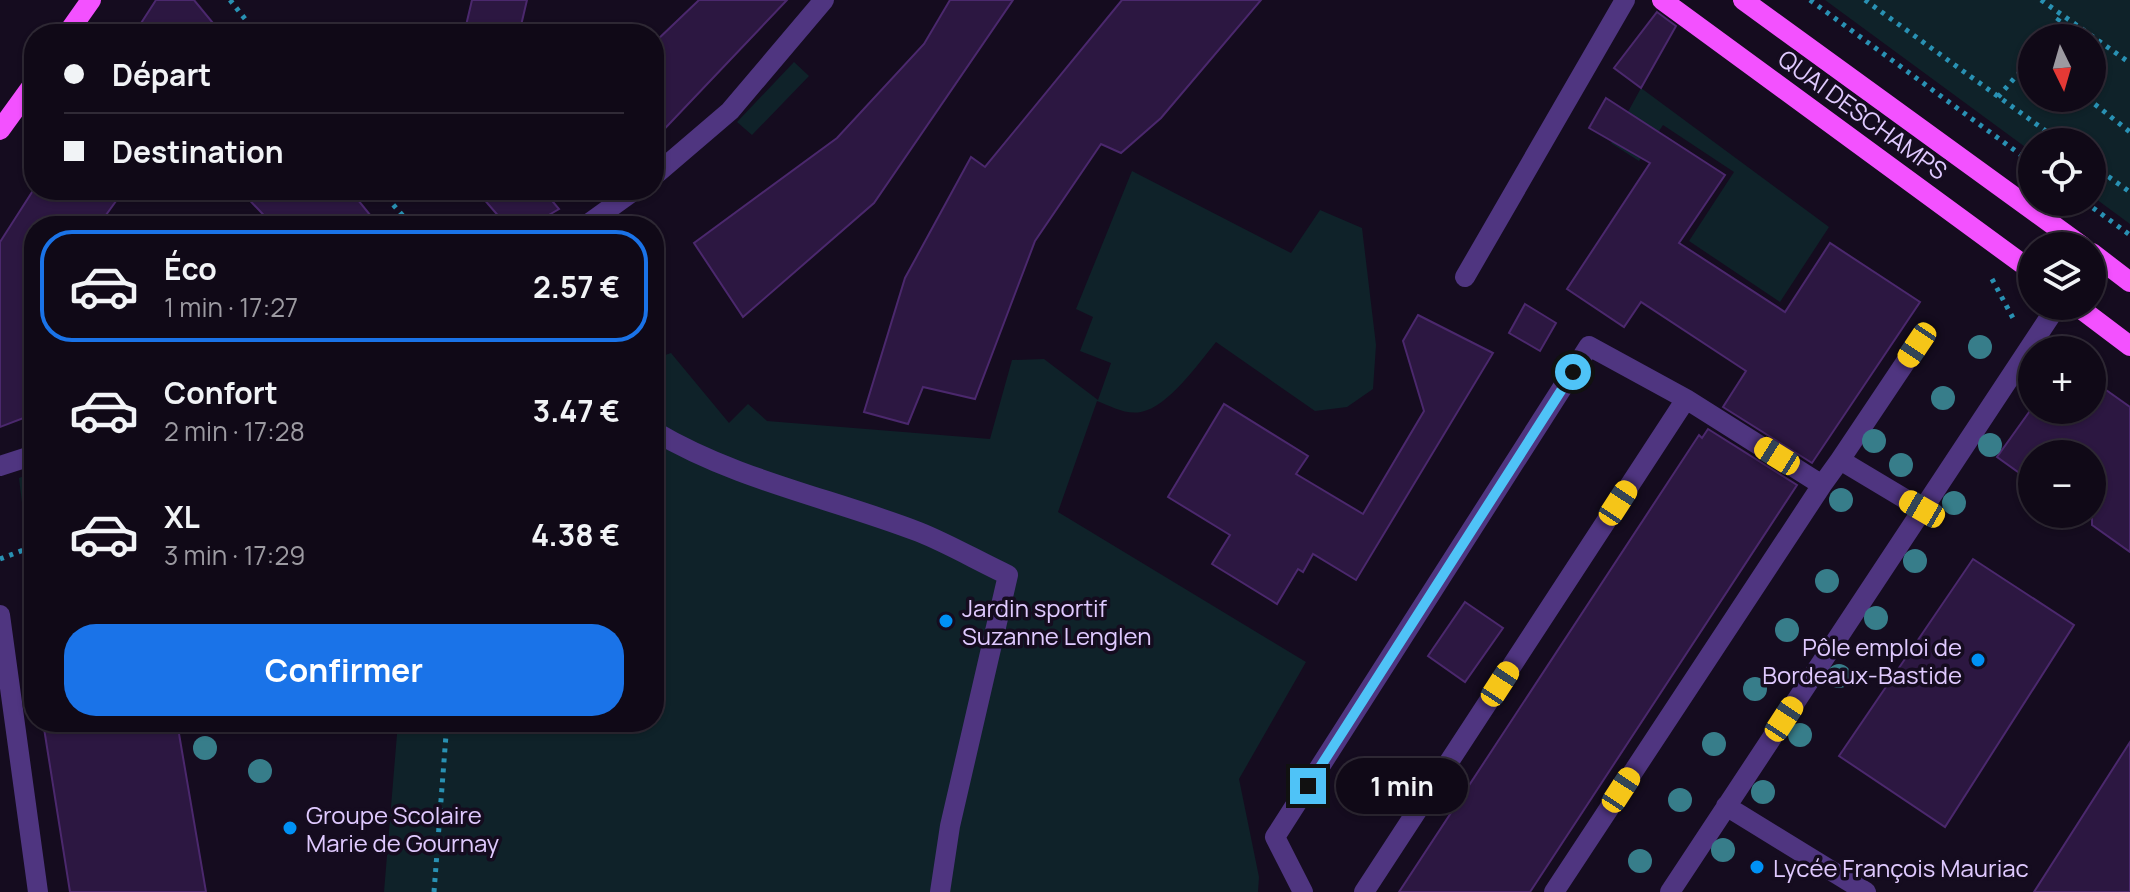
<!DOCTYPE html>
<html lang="fr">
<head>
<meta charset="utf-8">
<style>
  body { margin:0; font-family:Manrope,sans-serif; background:#191220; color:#f1f3f6; height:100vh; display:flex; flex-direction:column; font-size:30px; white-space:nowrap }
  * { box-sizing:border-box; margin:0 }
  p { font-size:26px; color:#9c9aa1 }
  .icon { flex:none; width:44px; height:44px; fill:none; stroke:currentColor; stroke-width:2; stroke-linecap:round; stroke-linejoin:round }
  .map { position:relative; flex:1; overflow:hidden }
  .sheet { position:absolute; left:24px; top:216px; width:640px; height:516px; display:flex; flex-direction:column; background:#100917; border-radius:32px; box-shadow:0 2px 6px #0004,0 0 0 2px #302a36 }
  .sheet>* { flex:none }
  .guide { position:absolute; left:24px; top:24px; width:640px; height:176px; border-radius:32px; box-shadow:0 2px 6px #0004,0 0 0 2px #302a36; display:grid; align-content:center; height:176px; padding:0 40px; background:#100917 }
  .needle { width:52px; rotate:175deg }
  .fabs { position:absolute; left:2018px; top:24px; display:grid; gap:16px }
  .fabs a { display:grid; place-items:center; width:88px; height:88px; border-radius:50%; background:#100917; box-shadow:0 2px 6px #0004,0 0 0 2px #302a36; font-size:40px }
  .end { position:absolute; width:36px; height:36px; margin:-18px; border:10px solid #4fc3f7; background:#111; box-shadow:0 0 0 4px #111 }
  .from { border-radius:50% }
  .bubble { position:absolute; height:56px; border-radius:28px; background:#100917; box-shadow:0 2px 6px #0004,0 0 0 2px #302a36; font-size:26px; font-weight:700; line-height:56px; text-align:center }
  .car { position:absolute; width:24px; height:48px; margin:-24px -12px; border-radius:10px; box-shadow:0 0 6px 2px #0007; background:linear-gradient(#f5c518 24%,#345 0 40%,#f5c518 0 76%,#345 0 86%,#f5c518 0) }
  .guide b { display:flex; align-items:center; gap:28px; height:76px; font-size:30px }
  .guide b+b { border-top:2px solid #302a36 }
  .guide i { width:20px; height:20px; background:#f1f3f6 }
  ul { padding:14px 0 0; list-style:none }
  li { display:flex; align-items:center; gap:24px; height:112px; margin:0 16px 12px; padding:0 24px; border:4px solid transparent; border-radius:32px }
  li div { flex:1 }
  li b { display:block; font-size:30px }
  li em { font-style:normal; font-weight:700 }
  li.current { border-color:#1a73e8 }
  li>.icon { width:72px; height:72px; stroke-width:1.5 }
  .primary-button { display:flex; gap:16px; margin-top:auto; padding:16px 40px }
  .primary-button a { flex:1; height:92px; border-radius:32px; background:#1a73e8; color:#fff; font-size:32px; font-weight:700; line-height:92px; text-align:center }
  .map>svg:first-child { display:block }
  .green { fill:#0f2229; fill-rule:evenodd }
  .building { fill:#2c1741; stroke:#4b286d; stroke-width:2 }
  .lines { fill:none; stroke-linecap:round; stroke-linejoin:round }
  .path { stroke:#2991b3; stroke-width:5; stroke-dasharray:4 6; stroke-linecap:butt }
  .minor { stroke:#4f3580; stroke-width:20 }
  .major { stroke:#f351ff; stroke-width:20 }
  .tree { fill:#377d8a }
  .route { stroke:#4fc3f7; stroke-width:10 }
  .poi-dot { fill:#0091f5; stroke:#150c1f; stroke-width:3 }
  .labels { text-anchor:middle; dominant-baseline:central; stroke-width:7; stroke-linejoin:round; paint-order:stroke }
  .street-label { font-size:24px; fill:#e0caff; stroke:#150c1f }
  .poi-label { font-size:24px; fill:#e0caff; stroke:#150c1f; text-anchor:start }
</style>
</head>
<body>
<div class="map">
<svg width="2130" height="892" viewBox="0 0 2130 892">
  <rect width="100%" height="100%" fill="#150c1f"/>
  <path class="green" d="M1825,0h305v224l-38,-28v-54h-60v10zM2032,38h60v60h-60z
    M794,62l15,14 -57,59 -15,-13z
    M1641,88l188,139 -49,75 -91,-61 45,-69 -71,-47 -24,36 -28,-18z
    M1132,171l159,82 29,-43 42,18 14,117 -3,44 -26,18 -32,4 -99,-69c-17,21 -48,65 -75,70 -16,3 -30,-6 -44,-11l-39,111 248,150 -67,117 20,98 -1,15h-874l14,-170h256v-363l17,-6 58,70 19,-19 19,17 223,18 22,-79 32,-1 54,41 13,-37 -31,-12 13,-34 -17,-8z
    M34,472v61l-8,3 -7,-58z"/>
  <path class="building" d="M156,0h38l28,34h-88z
    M472,0h55l-8,34h-55z
    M699,0h88l-133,140v-97z
    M950,0h63l-139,203 -131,114 -49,-74 143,-105 87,-94z
    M1122,0h139l-100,118 -40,35 -20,-9 -66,97 -60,158 -52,-12 -15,37 -44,-12 41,-134 66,-121 14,10z
    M1657,12l19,14 -35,62 -27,-20z
    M1606,98l119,77 -46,68 106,69 45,-69 90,59 -108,161 -89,-56 23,-36 -105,-69 -17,25 -57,-38 83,-126 -61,-35z
    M34,189l90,1 -26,36h-64v188l-34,13v-185z
    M240,190h110l29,36h-105z
    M476,190h67l16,19 -29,17h-23z
    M1525,304l31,19 -16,28 -31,-18z
    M1418,315l75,38 -137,227 -43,-26 -10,18 -5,-3 -21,35 -65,-40 18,-29 -62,-38 56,-93 84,52 -12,18 67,40 61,-103 -21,-70z
    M2092,380l38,27v145l-38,-27v-71h-60v28l-35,-25 35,-49 60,2z
    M1708,429l89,56 -267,407h-131l300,-457 3,3z
    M1973,559l101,66 -129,202 -106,-71z
    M1465,602l38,26 -38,54 -37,-26z
    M43,722h134l29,170h-136z
    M2130,742v150h-96z"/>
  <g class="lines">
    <path class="path" d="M230,0l27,34
      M1810,0l222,163
      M1865,0l196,142
      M2041,0l89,63
      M2046,38l15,-22
      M1998,97l34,-39
      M2087,98l43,34
      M2092,165l38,27
      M380,190l32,36
      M2085,202l45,33
      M1992,279l22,41
      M0,559l34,-13
      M434,892l13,-170"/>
    <path class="minor" d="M654,176l76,-65 94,-111
      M585,226l50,-36
      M1465,277l160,-277
      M654,431c82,49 177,67 265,101 30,12 59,29 89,43l-58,251 -10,66
      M1840,460l77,-115
      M0,466l34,-11
      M0,615l38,277
      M1726,806l140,86
      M1303,892l-28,-55 314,-491 97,53 136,86 18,-25 82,49
      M1364,892l322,-493
      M1554,892l268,-407
      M1670,892l387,-586"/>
    <path class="major" d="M1662,0l370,271
      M1743,0l339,246
      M67,34l24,-34
      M0,130l34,-47
      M2092,253l38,29
      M2077,306l53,40"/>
  </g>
  <g class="tree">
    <circle cx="1980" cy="347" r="12"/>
    <circle cx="1943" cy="398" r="12"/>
    <circle cx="1874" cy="441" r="12"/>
    <circle cx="1990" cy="445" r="12"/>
    <circle cx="1901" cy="465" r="12"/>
    <circle cx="1841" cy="500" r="12"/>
    <circle cx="1954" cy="503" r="12"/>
    <circle cx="1915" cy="561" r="12"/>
    <circle cx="1827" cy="581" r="12"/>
    <circle cx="1876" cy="618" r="12"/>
    <circle cx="1787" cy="630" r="12"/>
    <circle cx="1839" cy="676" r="12"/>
    <circle cx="1755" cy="689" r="12"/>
    <circle cx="1800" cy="735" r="12"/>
    <circle cx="1714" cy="744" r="12"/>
    <circle cx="205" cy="748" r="12"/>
    <circle cx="260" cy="771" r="12"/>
    <circle cx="1763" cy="792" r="12"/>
    <circle cx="1680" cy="800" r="12"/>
    <circle cx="1723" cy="850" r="12"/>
    <circle cx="1640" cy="861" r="12"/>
  </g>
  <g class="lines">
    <path class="route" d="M1308,786l265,-414"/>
  </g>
  <g class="poi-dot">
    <circle cx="946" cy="621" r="8"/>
    <circle cx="1978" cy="660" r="8"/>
    <circle cx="290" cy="828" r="8"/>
    <circle cx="1757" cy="867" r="8"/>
  </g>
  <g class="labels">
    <g class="street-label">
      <text transform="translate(1863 114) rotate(36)">QUAI DESCHAMPS</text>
    </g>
    <g class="poi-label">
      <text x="962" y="607">Jardin sportif<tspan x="962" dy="28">Suzanne Lenglen</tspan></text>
      <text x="1962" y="646" text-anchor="end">Pôle emploi de<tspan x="1962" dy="28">Bordeaux-Bastide</tspan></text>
      <text x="306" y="814">Groupe Scolaire<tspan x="306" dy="28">Marie de Gournay</tspan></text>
      <text x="1773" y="867">Lycée François Mauriac</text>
    </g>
  </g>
</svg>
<div class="fabs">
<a><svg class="needle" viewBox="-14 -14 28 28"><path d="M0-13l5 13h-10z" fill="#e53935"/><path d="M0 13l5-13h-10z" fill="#9c9aa1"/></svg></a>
<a><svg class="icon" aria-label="locate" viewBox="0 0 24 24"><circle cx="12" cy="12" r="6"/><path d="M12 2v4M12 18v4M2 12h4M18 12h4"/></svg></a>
<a><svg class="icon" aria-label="layers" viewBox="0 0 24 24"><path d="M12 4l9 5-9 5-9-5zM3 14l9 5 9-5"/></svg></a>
<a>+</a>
<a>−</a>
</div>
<i class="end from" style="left:1573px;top:372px"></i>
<i class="end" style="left:1308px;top:786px"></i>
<div class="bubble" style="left:1336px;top:758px;width:132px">1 min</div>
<i class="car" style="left:1917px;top:345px;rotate:214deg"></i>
<i class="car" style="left:1777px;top:456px;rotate:302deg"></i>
<i class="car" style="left:1618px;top:503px;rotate:33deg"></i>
<i class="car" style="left:1922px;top:509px;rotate:300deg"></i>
<i class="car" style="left:1500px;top:684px;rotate:33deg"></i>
<i class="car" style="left:1784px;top:719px;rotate:33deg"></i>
<i class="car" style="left:1621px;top:790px;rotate:33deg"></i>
<div class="guide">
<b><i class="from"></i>Départ</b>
<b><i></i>Destination</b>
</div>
<section class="sheet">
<ul>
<li class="current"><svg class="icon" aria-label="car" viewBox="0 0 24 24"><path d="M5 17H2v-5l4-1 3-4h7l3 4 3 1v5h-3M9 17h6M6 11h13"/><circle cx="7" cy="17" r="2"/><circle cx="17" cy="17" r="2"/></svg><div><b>Éco</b><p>1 min · 17:27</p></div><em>2.57 €</em></li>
<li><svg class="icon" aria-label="car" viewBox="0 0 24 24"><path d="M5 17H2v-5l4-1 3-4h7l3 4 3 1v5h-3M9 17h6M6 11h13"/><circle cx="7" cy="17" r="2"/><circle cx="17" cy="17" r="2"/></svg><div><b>Confort</b><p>2 min · 17:28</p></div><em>3.47 €</em></li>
<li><svg class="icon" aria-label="car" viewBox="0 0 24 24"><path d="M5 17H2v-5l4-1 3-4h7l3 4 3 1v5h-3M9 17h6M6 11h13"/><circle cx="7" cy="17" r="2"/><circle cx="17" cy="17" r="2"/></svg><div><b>XL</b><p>3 min · 17:29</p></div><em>4.38 €</em></li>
</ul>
<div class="primary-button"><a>Confirmer</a></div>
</section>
</div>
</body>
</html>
